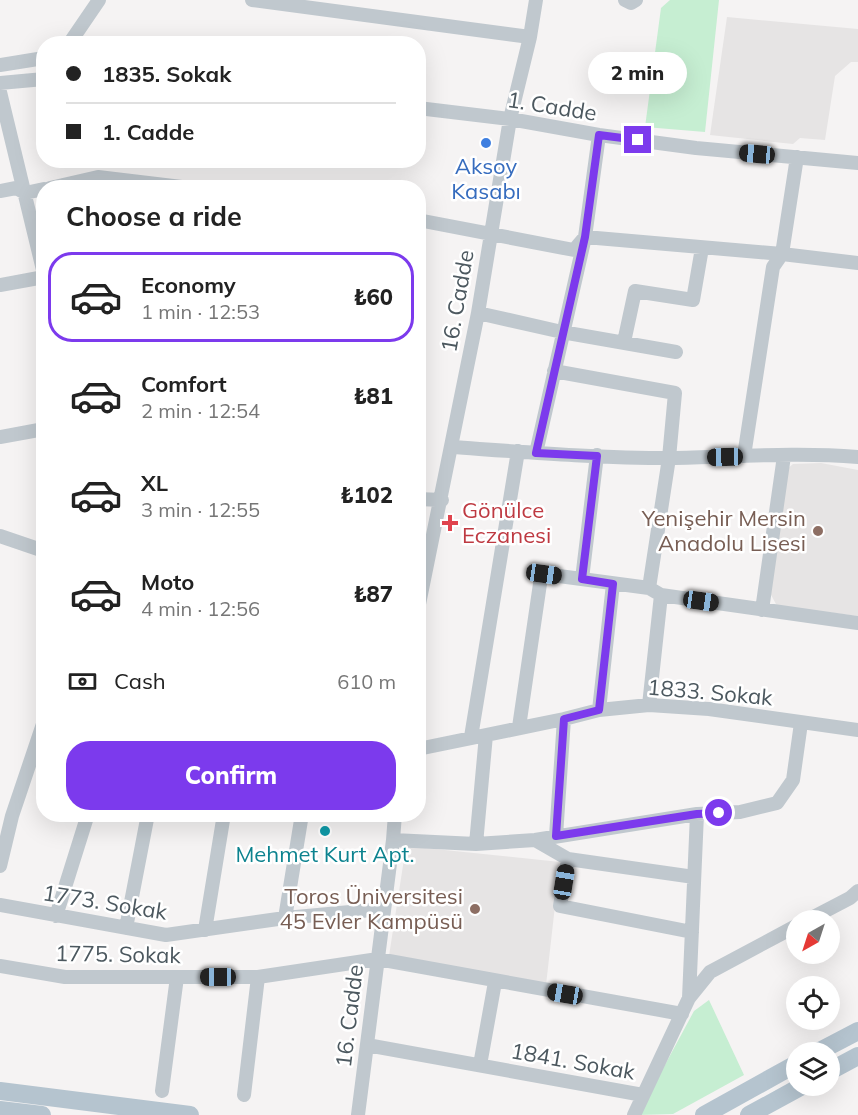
<!DOCTYPE html>
<html lang="en">
<head>
<meta charset="utf-8">
<style>
  body { margin:0; font-family:Mulish,sans-serif; background:#f6f6f6; color:#222; height:100vh; display:flex; flex-direction:column; font-size:22px; white-space:nowrap }
  * { box-sizing:border-box; margin:0 }
  p { font-size:20px; color:#767676 }
  .icon { flex:none; width:33px; height:33px; fill:none; stroke:currentColor; stroke-width:2; stroke-linecap:round; stroke-linejoin:round }
  .map { position:relative; flex:1; overflow:hidden }
  .panel { position:absolute; left:36px; top:180px; width:390px; height:642px; display:flex; flex-direction:column; background:#fff; border-radius:24px; box-shadow:0 6px 24px #0002 }
  .panel>* { flex:none }
  .guide { position:absolute; left:36px; top:36px; width:390px; height:132px; border-radius:24px; box-shadow:0 6px 24px #0002; display:grid; align-content:center; height:132px; padding:0 30px; background:#fff }
  .needle { width:39px; rotate:219deg }
  .buttons { position:absolute; left:786px; top:910px; display:grid; gap:12px }
  .buttons a { display:grid; place-items:center; width:54px; height:54px; border-radius:50%; background:#fff; box-shadow:0 6px 24px #0002; font-size:30px }
  .end { position:absolute; width:27px; height:27px; margin:-14px; border:8px solid #7c3aed; background:#fff; box-shadow:0 0 0 3px #fff }
  .from { border-radius:50% }
  .bubble { position:absolute; height:42px; border-radius:21px; background:#fff; box-shadow:0 6px 24px #0002; font-size:20px; font-weight:800; line-height:42px; text-align:center }
  .car { position:absolute; width:18px; height:36px; margin:-18px -9px; border-radius:8px; box-shadow:0 0 4px 2px #0007; background:linear-gradient(#222 24%,#8ab4d8 0 40%,#222 0 76%,#8ab4d8 0 86%,#222 0) }
  .guide b { display:flex; align-items:center; gap:21px; height:57px; font-size:22px }
  .guide b+b { border-top:2px solid #e0e0e0 }
  .guide i { width:15px; height:15px; background:#222 }
  ul { padding:0; list-style:none }
  li { display:flex; align-items:center; gap:18px; height:90px; margin:0 12px 9px; padding:0 18px; border:3px solid transparent; border-radius:24px }
  li div { flex:1 }
  li b { display:block; font-size:22px }
  li em { font-style:normal; font-weight:800 }
  li.current { border-color:#7c3aed }
  li>.icon { width:54px; height:54px; stroke-width:1.5 }
  h2 { padding:0 30px; font-size:27px; line-height:72px }
  .pay { display:flex; align-items:center; gap:15px; height:66px; padding:0 30px; font-size:22px }
  .pay p { margin-inline-start:auto }
  .action { display:flex; gap:12px; margin-top:auto; padding:12px 30px }
  .action a { flex:1; height:69px; border-radius:24px; background:#7c3aed; color:#fff; font-size:24px; font-weight:800; line-height:69px; text-align:center }
  .map>svg:first-child { display:block }
  .education { fill:#e6e4e4 }
  .green { fill:#c6eed2 }
  .lines { fill:none; stroke-linecap:round; stroke-linejoin:round }
  .minor { stroke:#c0c8ce; stroke-width:14 }
  .major { stroke:#b5c4cf; stroke-width:18 }
  .route { stroke:#7c3aed; stroke-width:8 }
  .shop-dot { fill:#3f7fe0; stroke:#fff; stroke-width:2 }
  .health-dot { fill:#e0444e; stroke:#fff; stroke-width:2 }
  .education-dot { fill:#8d6e63; stroke:#fff; stroke-width:2 }
  .culture-dot { fill:#0f9aa8; stroke:#fff; stroke-width:2 }
  .labels { text-anchor:middle; dominant-baseline:central; stroke-width:5; stroke-linejoin:round; paint-order:stroke }
  .street-label { font-size:22px; fill:#4c585f; stroke:#fff }
  .shop-label { font-size:22px; fill:#366cbe; stroke:#fff }
  .health-label { font-size:22px; fill:#be3a42; stroke:#fff; text-anchor:start }
  .education-label { font-size:22px; fill:#785e54; stroke:#fff; text-anchor:end }
  .culture-label { font-size:22px; fill:#0d838f; stroke:#fff }
</style>
</head>
<body>
<div class="map">
<svg width="858" height="1115" viewBox="0 0 858 1115">
  <rect width="100%" height="100%" fill="#f5f3f3"/>
  <path class="education" d="M727,17l131,12v33h-7l-16,14 -10,64 -25,-2 -7,6 -83,-9z
    M821,463l37,7v146l-81,-10 -8,-15 17,-121 7,-6z
    M406,846l154,16 -14,123 -157,-29z"/>
  <path class="green" d="M670,0h49l-14,132 -60,-5 16,-119z
    M709,1000l35,75 -71,39 -35,1 56,-104z"/>
  <g class="lines">
    <path class="minor" d="M252,0l278,37
      M625,0l6,3 5,-3
      M69,44l30,-44
      M0,65l44,-7
      M0,83l44,-4
      M0,92l44,182
      M418,108l92,11 89,16 97,13 162,15
      M50,188l48,-11 92,11
      M0,191l16,-3 9,5 19,-4
      M418,220l156,30 11,-13 197,17 76,9
      M0,285l44,-8
      M478,313l84,19 114,20
      M624,342l11,-51 58,9 9,-52
      M554,371l121,22 -6,65 -20,130
      M0,437l44,-8
      M452,447c72,5 146,11 219,11 62,-1 125,-6 187,-1
      M536,453l49,-216 14,-102
      M744,456l29,-189 9,-13 15,-97
      M418,499l24,1
      M0,536l44,15
      M582,579l15,-124
      M418,609l60,-296 32,-194 20,-82 6,-37
      M762,610l22,-154
      M649,705l12,-110
      M599,710l14,-126
      M519,727l22,-150 3,-3 105,14 12,7 197,28
      M471,737l47,-286
      M418,749l146,-30 35,-9 50,-5 60,4 149,21
      M556,836l8,-117
      M393,840l83,4 59,-4 162,-26 43,-2 37,-9 16,-23 8,-57
      M535,840l33,19 126,18
      M476,844l10,-109
      M568,859l-8,47 132,26
      M0,866l12,-50 32,-95
      M0,905l166,30 119,-17 98,-9
      M56,916l32,-102
      M285,918l17,-104
      M806,921l44,-23 8,-7
      M126,928l22,-114
      M205,930l19,-116
      M0,966l65,11h193l120,-18 304,55
      M689,998l8,-184
      M367,1045l276,50
      M480,1065l15,-83
      M162,1091l15,-114
      M244,1095l14,-118
      M358,1115l35,-275 2,-26
      M634,1115l55,-117 21,-26 86,-46"/>
    <path class="major" d="M816,1053l42,-22
      M830,1071l28,-15
      M0,1091l190,24
      M0,1110l42,5
      M704,1115l92,-51
      M749,1115l53,-29"/>
  </g>
  <g class="lines">
    <path class="route" d="M638,140l-39,-5 -14,102 -49,216 61,3 -15,123 31,5 -14,126 -35,9 -8,117 141,-22 22,-1"/>
  </g>
  <circle class="shop-dot" cx="486" cy="143" r="6"/>
  <path class="health-dot" d="M447 514h6v6h6v6h-6v6h-6v-6h-6v-6h6z"/>
  <g class="education-dot">
    <circle cx="818" cy="531" r="6"/>
    <circle cx="475" cy="909" r="6"/>
  </g>
  <circle class="culture-dot" cx="325" cy="831" r="6"/>
  <g class="labels">
    <g class="street-label">
      <text transform="translate(552 106) rotate(9)">1. Cadde</text>
      <text transform="translate(457 301) rotate(-80)">16. Cadde</text>
      <text transform="translate(710 692) rotate(5)">1833. Sokak</text>
      <text transform="translate(105 902) rotate(9)">1773. Sokak</text>
      <text transform="translate(118 954) rotate(1)">1775. Sokak</text>
      <text transform="translate(349 1016) rotate(-83)">16. Cadde</text>
      <text transform="translate(573 1061) rotate(10)">1841. Sokak</text>
    </g>
    <g class="shop-label">
      <text x="486" y="166">Aksoy<tspan x="486" dy="25">Kasabı</tspan></text>
    </g>
    <g class="health-label">
      <text x="462" y="510">Gönülce<tspan x="462" dy="25">Eczanesi</tspan></text>
    </g>
    <g class="education-label">
      <text x="806" y="518">Yenişehir Mersin<tspan x="806" dy="25">Anadolu Lisesi</tspan></text>
      <text x="463" y="896">Toros Üniversitesi<tspan x="463" dy="25">45 Evler Kampüsü</tspan></text>
    </g>
    <g class="culture-label">
      <text x="325" y="854">Mehmet Kurt Apt.</text>
    </g>
  </g>
</svg>
<div class="buttons">
<a><svg class="needle" viewBox="-14 -14 28 28"><path d="M0-13l5 13h-10z" fill="#e53935"/><path d="M0 13l5-13h-10z" fill="#767676"/></svg></a>
<a><svg class="icon" aria-label="locate" viewBox="0 0 24 24"><circle cx="12" cy="12" r="6"/><path d="M12 2v4M12 18v4M2 12h4M18 12h4"/></svg></a>
<a><svg class="icon" aria-label="layers" viewBox="0 0 24 24"><path d="M12 4l9 5-9 5-9-5zM3 14l9 5 9-5"/></svg></a>
</div>
<i class="end from" style="left:719px;top:813px"></i>
<i class="end" style="left:638px;top:140px"></i>
<div class="bubble" style="left:588px;top:52px;width:99px">2 min</div>
<i class="car" style="left:757px;top:154px;rotate:275deg"></i>
<i class="car" style="left:725px;top:457px;rotate:269deg"></i>
<i class="car" style="left:544px;top:574px;rotate:98deg"></i>
<i class="car" style="left:701px;top:601px;rotate:98deg"></i>
<i class="car" style="left:564px;top:882px;rotate:9deg"></i>
<i class="car" style="left:218px;top:977px;rotate:270deg"></i>
<i class="car" style="left:565px;top:994px;rotate:280deg"></i>
<div class="guide">
<b><i class="from"></i>1835. Sokak</b>
<b><i></i>1. Cadde</b>
</div>
<section class="panel">
<h2>Choose a ride</h2>
<ul>
<li class="current"><svg class="icon" aria-label="car" viewBox="0 0 24 24"><path d="M5 17H2v-5l4-1 3-4h7l3 4 3 1v5h-3M9 17h6M6 11h13"/><circle cx="7" cy="17" r="2"/><circle cx="17" cy="17" r="2"/></svg><div><b>Economy</b><p>1 min · 12:53</p></div><em>₺60</em></li>
<li><svg class="icon" aria-label="car" viewBox="0 0 24 24"><path d="M5 17H2v-5l4-1 3-4h7l3 4 3 1v5h-3M9 17h6M6 11h13"/><circle cx="7" cy="17" r="2"/><circle cx="17" cy="17" r="2"/></svg><div><b>Comfort</b><p>2 min · 12:54</p></div><em>₺81</em></li>
<li><svg class="icon" aria-label="car" viewBox="0 0 24 24"><path d="M5 17H2v-5l4-1 3-4h7l3 4 3 1v5h-3M9 17h6M6 11h13"/><circle cx="7" cy="17" r="2"/><circle cx="17" cy="17" r="2"/></svg><div><b>XL</b><p>3 min · 12:55</p></div><em>₺102</em></li>
<li><svg class="icon" aria-label="car" viewBox="0 0 24 24"><path d="M5 17H2v-5l4-1 3-4h7l3 4 3 1v5h-3M9 17h6M6 11h13"/><circle cx="7" cy="17" r="2"/><circle cx="17" cy="17" r="2"/></svg><div><b>Moto</b><p>4 min · 12:56</p></div><em>₺87</em></li>
</ul>
<div class="pay"><svg class="icon" aria-label="cash" viewBox="0 0 24 24"><path d="M3 7h18v10H3z"/><circle cx="12" cy="12" r="2"/></svg>Cash<p>610 m</p></div>
<div class="action"><a>Confirm</a></div>
</section>
</div>
</body>
</html>
